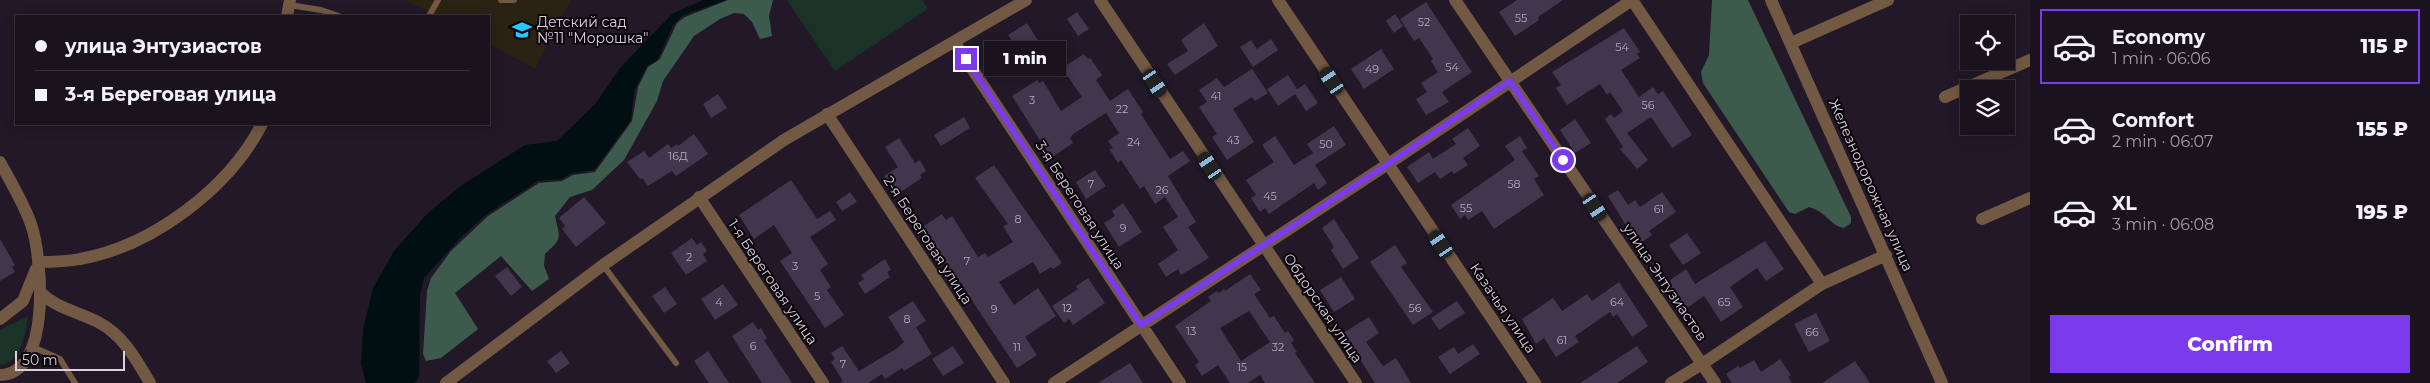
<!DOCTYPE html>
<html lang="en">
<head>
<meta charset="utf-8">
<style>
  body { margin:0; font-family:Montserrat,sans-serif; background:#231b26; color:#f1f3f6; height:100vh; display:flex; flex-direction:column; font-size:19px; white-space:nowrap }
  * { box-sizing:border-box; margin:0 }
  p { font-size:16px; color:#9f9ea4 }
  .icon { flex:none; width:28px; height:28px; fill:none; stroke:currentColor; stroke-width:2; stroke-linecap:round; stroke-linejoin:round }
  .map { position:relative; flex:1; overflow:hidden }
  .details { display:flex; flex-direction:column; background:#1a121d; width:400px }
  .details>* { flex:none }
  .banner { position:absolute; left:15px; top:15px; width:475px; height:110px; border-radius:0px; box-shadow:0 2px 12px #0003,0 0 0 1px #38323b; display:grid; align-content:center; height:110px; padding:0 20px; background:#1a121d }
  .buttons { position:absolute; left:1960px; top:15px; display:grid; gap:10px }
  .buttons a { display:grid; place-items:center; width:55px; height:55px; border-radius:0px; background:#1a121d; box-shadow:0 2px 12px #0003,0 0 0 1px #38323b; font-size:25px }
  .scale { position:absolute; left:15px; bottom:12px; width:110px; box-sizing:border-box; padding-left:5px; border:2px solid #d9d2dc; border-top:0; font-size:14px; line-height:18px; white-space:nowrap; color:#d9d2dc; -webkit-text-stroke:4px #09050b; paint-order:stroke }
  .end { position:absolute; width:22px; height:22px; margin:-11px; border:6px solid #7c3aed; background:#fff; box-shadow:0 0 0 2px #fff }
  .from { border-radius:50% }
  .bubble { position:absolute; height:35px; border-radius:0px; background:#1a121d; box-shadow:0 2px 12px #0003,0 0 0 1px #38323b; font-size:16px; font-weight:800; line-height:35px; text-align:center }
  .car { position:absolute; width:15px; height:30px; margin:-15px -8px; border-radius:6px; box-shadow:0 0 4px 1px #0007; background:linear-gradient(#222 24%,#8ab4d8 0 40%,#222 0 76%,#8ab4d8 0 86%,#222 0) }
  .banner b { display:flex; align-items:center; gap:18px; height:48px; font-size:19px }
  .banner b+b { border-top:1px solid #38323b }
  .banner i { width:12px; height:12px; background:#f1f3f6 }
  ul { padding:9px 0 0; list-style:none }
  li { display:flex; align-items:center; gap:15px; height:75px; margin:0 10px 8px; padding:0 10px; border:2px solid transparent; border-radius:0px }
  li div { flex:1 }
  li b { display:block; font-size:19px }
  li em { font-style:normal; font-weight:800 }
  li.on { border-color:#7c3aed }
  li>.icon { width:45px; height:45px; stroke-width:1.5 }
  .primary-button { display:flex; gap:10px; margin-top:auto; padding:10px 20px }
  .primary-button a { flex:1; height:58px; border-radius:0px; background:#7c3aed; color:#fff; font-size:20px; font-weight:800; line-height:58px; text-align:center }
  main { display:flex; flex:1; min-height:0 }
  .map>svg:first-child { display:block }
  .education { fill:#2a2212 }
  .green { fill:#1b3226 }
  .forest { fill:#3d5b4c }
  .water { fill:#000f12 }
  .building { fill:#42364f; fill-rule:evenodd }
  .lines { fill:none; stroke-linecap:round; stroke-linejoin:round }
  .service { stroke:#725943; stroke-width:6 }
  .minor { stroke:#725943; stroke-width:12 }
  .tertiary { stroke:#725943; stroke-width:12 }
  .route { stroke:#7c3aed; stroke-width:6 }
  .labels { text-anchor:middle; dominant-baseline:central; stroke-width:4; stroke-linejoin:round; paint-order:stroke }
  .number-label { font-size:11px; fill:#b3abb9 }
  .poi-label { font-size:14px; fill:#d9d2dc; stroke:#09050b; text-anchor:start }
  .street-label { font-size:14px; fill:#d9d2dc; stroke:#09050b }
</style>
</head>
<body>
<main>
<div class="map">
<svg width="2030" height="383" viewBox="0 0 2030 383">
  <rect width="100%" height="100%" fill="#221827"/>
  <path class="education" d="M405,0h166l-36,69 -46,-25v-28h-53z"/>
  <path class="green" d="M787,0h135l6,9 -93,62z
    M28,316c-2,16 -7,48 -28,49v-35z"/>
  <path class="forest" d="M728,0h45l-4,16 3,20 -12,3 -8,-17 -8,-8 -10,-1 -14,6 -26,17 -31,45 -6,20 -33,59 -32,30 -22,7 -15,19c5,23 8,21 -10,38l-1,12 5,13 -17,12 -31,-35 -46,37 23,36 -37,29 -15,3 -3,-7 4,-63 4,-13 20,-27 37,-35 51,-33 23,-2 11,-6 22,-3 37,-51 6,-34 10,-20 12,-8 17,-36 8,-6z
    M1712,0h36l103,217v6l-7,5c-15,-3 -17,-16 -35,-21l-14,7 -6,-2 -86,-129 -2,-11 8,-17z"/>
  <path class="water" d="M703,0h23l-43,15 -10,10 -16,36 -10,5 -13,25 -3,29 -37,50 -22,3 -10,6 -24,2 -51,33 -25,22 -38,42 -4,16 -1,83 -4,6h-49l-5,-19 2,-34 10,-42 21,-37 34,-38 31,-26 66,-42 32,-4 39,-38 24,-35 52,-54z"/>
  <path class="building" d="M1517,0h46l-25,17 1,3 -24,16 -16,-24z
    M1426,2l46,70 -30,20 7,10 -23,13 -10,-16 11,-7 -6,-9 17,-11 -7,-11 2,-2 -14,-21 -5,3 -14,-22z
    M1077,12l12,17 -11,7 -11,-17z
    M1395,14l8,12 -9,7 -8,-12z
    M1027,23l13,21 -15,10 -5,-8 -3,2 -9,-13z
    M1204,23l14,23 -43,29 -8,-11 21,-13 -7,-11z
    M1624,28l16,24 -3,2 3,4 -19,12 18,27 14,-10 5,7 5,-3 29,44 -20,13 -21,-31 -24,16 21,27 -11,9 -17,-20 3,-2 -18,-28 6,-5 3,4 9,-7 -13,-19 -3,3 -7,-11 -33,21 -11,-17 5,-3 -9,-13z
    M1271,39l7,11 -25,17 -13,-20 11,-7 6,9z
    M1381,49l13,20 -30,20 -13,-20z
    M1084,54l4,5 2,-1 12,17 -6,5 14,21 18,-12 15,23 -2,2 29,45 13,-8 7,10 -22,15 28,46 -8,5 21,31 -28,17 -3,-6 -12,8 -8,-13 20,-14 -15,-23 15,-10 -13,-20 -10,7 -11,-18 -4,3 -19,-29 -3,3 -9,-14 4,-1 -5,-7 11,-8 -13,-20 -33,21 -3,4 3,5 -22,15 -39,-62 25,-16 2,3 4,-2 18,30 21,-14 -20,-29z
    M1252,69l16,24 -13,8 -3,-4 -19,12 21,33 -27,18 -15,-23 5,-3 -18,-27 8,-5 -8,-12 18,-12 7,9z
    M1288,75l9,14 8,-5 13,19 -12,8 -11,-17 -17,12 -11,-17z
    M718,94l9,14 -16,10 -8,-14z
    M964,117l6,11 -29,18 -7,-11z
    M1575,119l16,24 -16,10 -15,-23z
    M1334,126l12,19 -31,20 12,18 -9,7 -4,-7 -45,31 -4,-6 -5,4 -9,-14 5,-3 -10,-15 28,-18 -12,-17 13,-9 19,29 19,-12 -6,-9z
    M1468,128l12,18 -17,12 5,7 -14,9 -2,-3 -12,8 -5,-7 -17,11 -11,-16 22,-15 4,7 23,-15 -4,-5z
    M694,134l14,20 -32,22 -4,-5 -24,15 -6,-8 -2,1 -13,-17 17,-11 5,7 19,-14 3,4 6,-4 1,2z
    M1520,136l7,12 -5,3 17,25 -5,3 10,16 -50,34 -12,-18 -14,9 -3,-5 -5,4 -9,-14 64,-45 -10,-14z
    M899,138l16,25 5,-3 6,11 -6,4 2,3 -26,17 -12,-19 14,-9 -13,-20z
    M994,165l68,98 -9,6 -2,-2 -11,7 -7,-12 -34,20 15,23 24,-17 18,28 -31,21 12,18 -20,13 -56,-84 -9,5 -8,-12 7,-5 -27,-46 18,-12 4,6 6,-4 26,41 7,-4 3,4 25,-15 -10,-16 5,-2 -33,-46z
    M1095,170l11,16 -20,13 -10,-17z
    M791,180l26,39 13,-8 6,9 -26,17 18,27 -8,6 11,17 -4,3 17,25 -19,13 -45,-67 12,-8 -18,-28 -20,14 -15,-24z
    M1618,190l10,15 7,-5 5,7 22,-15 14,20 -27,19 3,4 -14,10 -30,-49z
    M850,192l7,10 -15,9 -6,-9z
    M584,197l22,26 -30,24 -14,-18 3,-3 -6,-8z
    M1123,203l19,29 -23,15 -15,-24 11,-7 -3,-5z
    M1334,219l25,39 -16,11 -12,-19 3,-3 -12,-19z
    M1687,233l14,20 -18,12 -14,-20z
    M692,238l5,7 4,-3 6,9 -4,3 4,7 -21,14 -15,-22z
    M0,239l15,26 -3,2 3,5 -15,9z
    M1765,241l19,28 -18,12 -9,-13 -27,19 13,20 -22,15 -17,-26 -20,14 -18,-27 20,-14 9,15z
    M1395,245l12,18 -6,4 32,45 -20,13 -43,-63z
    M885,259l6,11 -4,2 3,5 -25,17 -7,-11 6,-4 -3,-4z
    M507,267l15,20 -11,9 -16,-20z
    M1250,274l11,16 -7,4 16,24 4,-2 11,17 3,-2 6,9 -3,3 6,9 -2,1 20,30h-50l-5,-8 -12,8h-18l-12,-18 -16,11 -7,-11 4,-3 -24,-36 36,-25 -3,-4 9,-6 2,2 5,-4 1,2zM1249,311l21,31 -29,19 -21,-33z
    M1341,277l14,22 -21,13 -14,-22z
    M1088,278l17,25 -32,22 -4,-6 -5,4 -12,-17 26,-17 -2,-3z
    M1619,282l29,44 -16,11 -15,-23 -4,3 -3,-5 -35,24 4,6 -23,15 -12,-19 -8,6 -14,-25 31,-21 9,13 25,-17 5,7z
    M723,284l15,21 -23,15 -14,-21z
    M665,287l12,17 -13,9 -12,-17z
    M913,301l13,20 -10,6 16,27 -28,17 -2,-3 -17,11 -3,-5 -14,9h-28l3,-2 -12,-19 4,-3 -4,-6 11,-7 17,25 37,-22 8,-7 -16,-25z
    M1457,301l8,12 -26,17 -8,-12z
    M1816,313l14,28 -21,11 -15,-28z
    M1369,317l10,16 -13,9 17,24 13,-8 15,25h-36l-32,-50z
    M753,322l5,8 3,-2 6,10 -3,2 28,43h-30l-30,-47z
    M1473,344l7,10 -30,20 -12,-17 16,-10 4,7z
    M953,346l11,17 -21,13 -11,-17z
    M1637,346l11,16 -31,21h-37z
    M561,351l9,12 -14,10 -9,-12z
    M708,351l21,32h-20l-15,-22z
    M1780,359l11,16 -3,2 4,6h-60l-6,-9 12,-8 2,2 14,-8 7,12z
    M1855,361l15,22h-48z
    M1130,363l13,20h-45z"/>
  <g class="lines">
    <path class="service" d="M501,0h13
      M289,5l32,5 18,6
      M429,16l9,-16
      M603,265l73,98
      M33,347l27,12 15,24"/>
    <path class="minor" d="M1278,0l257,383
      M1455,0l247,364 -31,19
      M1771,0l171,383
      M287,16l3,-16
      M955,43l225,340
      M1791,43l97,-43
      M1945,97l85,-37
      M827,114l177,269
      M0,162c11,21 25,43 32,65 10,33 20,147 -32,148
      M699,197l124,186
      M1982,219l48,-21
      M38,262c14,0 28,0 42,-3 73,-13 149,-71 182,-135
      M1822,284l64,-29
      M40,292c17,17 37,19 58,30 25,13 38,37 52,61
      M0,319l23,-18 13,-32
      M446,383l157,-118 181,-125 242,-140
      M1054,383l334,-219 244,-164"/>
    <path class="tertiary" d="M1100,0l256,383
      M1632,0l190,284 -120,80 13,19"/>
  </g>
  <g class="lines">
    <path class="route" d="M966,59l175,266 247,-161 122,-83 53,79"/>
  </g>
  <defs>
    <symbol id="school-bare" viewBox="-9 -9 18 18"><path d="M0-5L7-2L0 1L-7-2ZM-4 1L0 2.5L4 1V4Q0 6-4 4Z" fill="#25c9fe" stroke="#09050b" stroke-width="2.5" paint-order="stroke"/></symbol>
  </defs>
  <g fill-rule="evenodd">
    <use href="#school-bare" x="508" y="16" width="28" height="28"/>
  </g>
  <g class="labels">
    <g class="number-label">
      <text x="1521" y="18">55</text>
      <text x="1424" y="22">52</text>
      <text x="1622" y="47">54</text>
      <text x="1452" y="67">54</text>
      <text x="1372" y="69">49</text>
      <text x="1216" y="96">41</text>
      <text x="1032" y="100">3</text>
      <text x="1648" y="105">56</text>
      <text x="1122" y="109">22</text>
      <text x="1233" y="140">43</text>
      <text x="1134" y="142">24</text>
      <text x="1326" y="144">50</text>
      <text x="678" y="156">16Д</text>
      <text x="1091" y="184">7</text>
      <text x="1514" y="184">58</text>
      <text x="1162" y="190">26</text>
      <text x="1270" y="196">45</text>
      <text x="1466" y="208">55</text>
      <text x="1659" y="209">61</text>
      <text x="1018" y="219">8</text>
      <text x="1123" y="228">9</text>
      <text x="689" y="257">2</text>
      <text x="967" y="261">7</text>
      <text x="795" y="266">3</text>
      <text x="817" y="296">5</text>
      <text x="719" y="302">4</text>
      <text x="1617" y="302">64</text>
      <text x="1724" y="302">65</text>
      <text x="1067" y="308">12</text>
      <text x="1415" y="308">56</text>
      <text x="994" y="309">9</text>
      <text x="907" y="319">8</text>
      <text x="1191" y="331">13</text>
      <text x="1812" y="332">66</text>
      <text x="1562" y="340">61</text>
      <text x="753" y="346">6</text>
      <text x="1017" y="347">11</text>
      <text x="1278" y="347">32</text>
      <text x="843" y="364">7</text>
      <text x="1242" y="367">15</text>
    </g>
    <g class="poi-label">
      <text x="537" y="22">Детский сад<tspan x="537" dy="16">№11 "Морошка"</tspan></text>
    </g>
    <g class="street-label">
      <text transform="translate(1871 185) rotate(66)">Железнодорожная улица</text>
      <text transform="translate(1080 205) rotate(57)">3-я Береговая улица</text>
      <text transform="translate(928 240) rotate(57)">2-я Береговая улица</text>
      <text transform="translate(773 282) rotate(56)">1-я Береговая улица</text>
      <text transform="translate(1665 282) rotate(56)">улица Энтузиастов</text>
      <text transform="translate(1323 308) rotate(56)">Обдорская улица</text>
      <text transform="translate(1503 308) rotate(56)">Казачья улица</text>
    </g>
  </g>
</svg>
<div class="buttons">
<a><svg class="icon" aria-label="locate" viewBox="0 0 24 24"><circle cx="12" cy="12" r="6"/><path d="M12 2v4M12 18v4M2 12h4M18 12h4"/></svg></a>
<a><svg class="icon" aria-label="layers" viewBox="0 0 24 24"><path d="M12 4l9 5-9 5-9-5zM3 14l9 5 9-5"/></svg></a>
</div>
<div class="scale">50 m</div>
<i class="end from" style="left:1563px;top:160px"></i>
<i class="end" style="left:966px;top:59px"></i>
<div class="bubble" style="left:984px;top:41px;width:82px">1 min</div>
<i class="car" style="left:1332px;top:81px;rotate:326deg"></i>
<i class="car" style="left:1155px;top:83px;rotate:147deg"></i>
<i class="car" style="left:1210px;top:166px;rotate:327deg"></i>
<i class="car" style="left:1595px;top:207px;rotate:146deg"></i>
<i class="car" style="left:1441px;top:244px;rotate:326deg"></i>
<div class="banner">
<b><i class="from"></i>улица Энтузиастов</b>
<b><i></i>3-я Береговая улица</b>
</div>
</div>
<section class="details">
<ul>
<li class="on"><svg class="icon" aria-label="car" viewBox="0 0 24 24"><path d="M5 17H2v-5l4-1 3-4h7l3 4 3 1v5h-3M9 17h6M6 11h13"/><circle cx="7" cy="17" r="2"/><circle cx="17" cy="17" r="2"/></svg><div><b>Economy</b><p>1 min · 06:06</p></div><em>115 ₽</em></li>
<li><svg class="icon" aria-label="car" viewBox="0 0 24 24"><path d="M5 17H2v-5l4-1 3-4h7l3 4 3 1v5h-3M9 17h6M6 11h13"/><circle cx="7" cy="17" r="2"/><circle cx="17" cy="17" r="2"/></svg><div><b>Comfort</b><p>2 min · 06:07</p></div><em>155 ₽</em></li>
<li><svg class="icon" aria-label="car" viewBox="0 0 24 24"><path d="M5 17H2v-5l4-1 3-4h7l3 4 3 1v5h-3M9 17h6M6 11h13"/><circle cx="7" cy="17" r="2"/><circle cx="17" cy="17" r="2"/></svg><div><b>XL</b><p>3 min · 06:08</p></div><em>195 ₽</em></li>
</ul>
<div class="primary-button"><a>Confirm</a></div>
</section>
</main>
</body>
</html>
